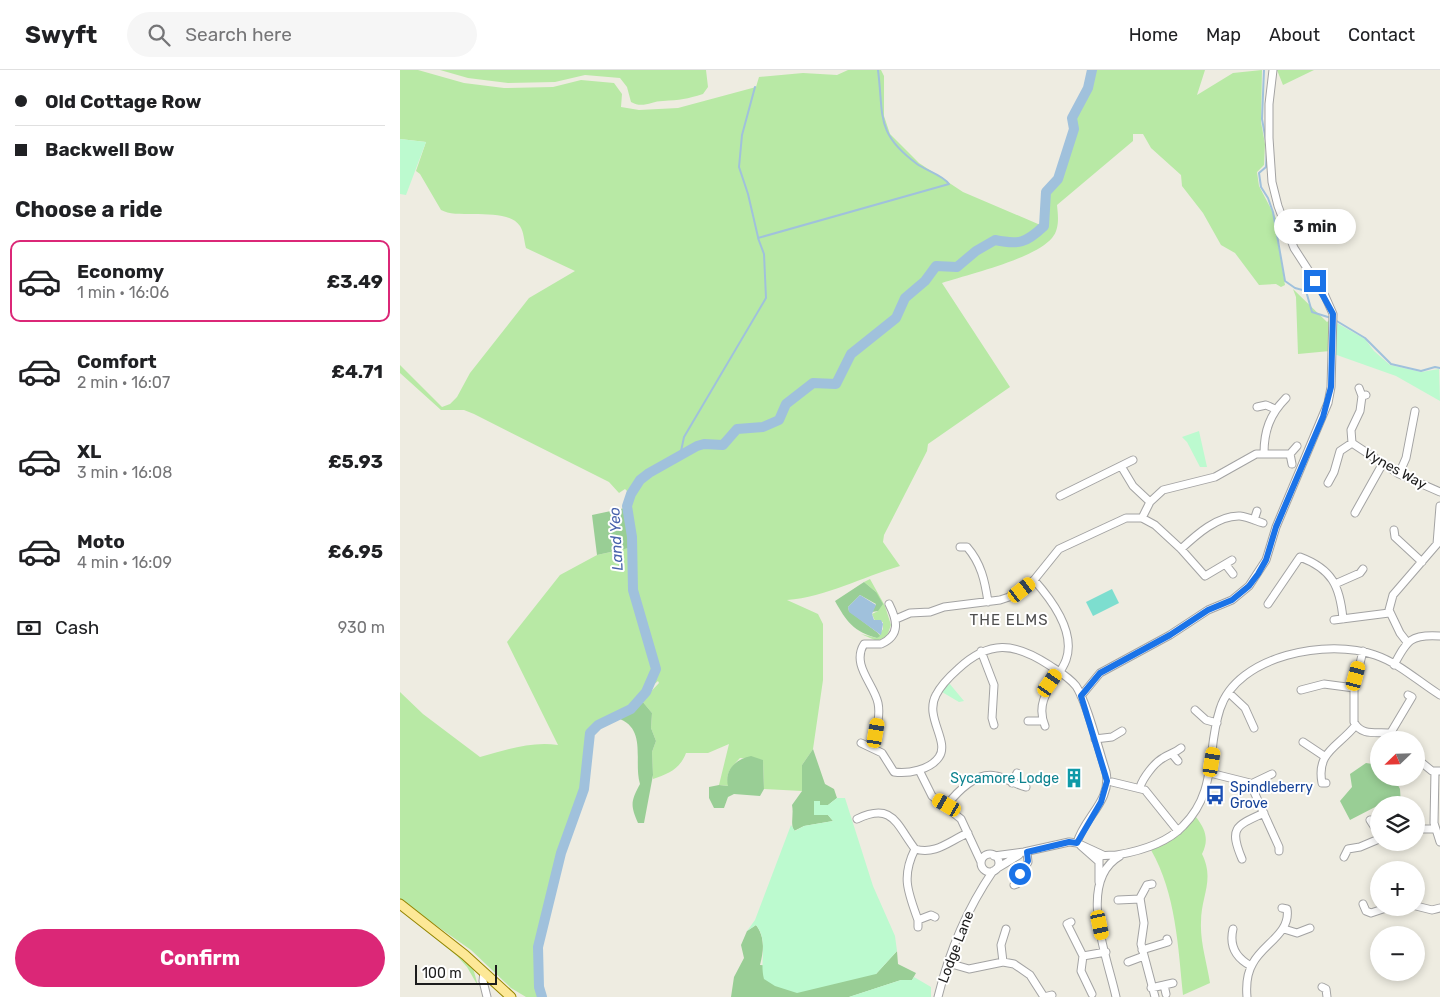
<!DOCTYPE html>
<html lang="en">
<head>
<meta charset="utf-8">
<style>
  body { margin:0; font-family:Rubik,sans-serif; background:#f6f6f6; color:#202124; height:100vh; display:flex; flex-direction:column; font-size:19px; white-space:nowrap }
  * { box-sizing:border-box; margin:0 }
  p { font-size:16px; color:#757577 }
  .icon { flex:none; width:28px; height:28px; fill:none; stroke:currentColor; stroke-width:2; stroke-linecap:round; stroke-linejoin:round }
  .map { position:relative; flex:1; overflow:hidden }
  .details { display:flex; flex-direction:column; background:#fff; width:400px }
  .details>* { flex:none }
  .guide { display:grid; align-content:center; height:110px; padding:0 15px; background:#fff }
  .needle { width:32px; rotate:247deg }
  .controls { position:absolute; left:970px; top:661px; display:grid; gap:10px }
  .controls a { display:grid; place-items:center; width:55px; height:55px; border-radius:50%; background:#fff; box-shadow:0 2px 8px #0003; font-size:25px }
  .scale { position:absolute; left:15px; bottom:12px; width:82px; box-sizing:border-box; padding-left:5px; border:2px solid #1c1c1c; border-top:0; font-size:14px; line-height:18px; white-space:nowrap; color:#1c1c1c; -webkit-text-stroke:4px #fff; paint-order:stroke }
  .end { position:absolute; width:22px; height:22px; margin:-11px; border:6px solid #1a73e8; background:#fff; box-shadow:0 0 0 2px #fff }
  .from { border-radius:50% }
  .bubble { position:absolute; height:35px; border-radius:18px; background:#fff; box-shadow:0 2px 8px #0003; font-size:16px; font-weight:700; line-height:35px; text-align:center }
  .car { position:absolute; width:15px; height:30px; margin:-15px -8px; border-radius:6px; box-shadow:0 0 4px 1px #0007; background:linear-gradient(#f5c518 24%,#345 0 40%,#f5c518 0 76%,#345 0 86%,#f5c518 0) }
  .guide b { display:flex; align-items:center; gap:18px; height:48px; font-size:19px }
  .guide b+b { border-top:1px solid #e0e0e0 }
  .guide i { width:12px; height:12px; background:#202124 }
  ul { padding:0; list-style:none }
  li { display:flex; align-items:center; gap:15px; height:82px; margin:0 10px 8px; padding:0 5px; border:2px solid transparent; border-radius:10px }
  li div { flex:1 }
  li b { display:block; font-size:19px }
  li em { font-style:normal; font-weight:700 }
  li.current { border-color:#db2777 }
  li>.icon { width:45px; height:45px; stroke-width:1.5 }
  h2 { padding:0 15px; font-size:22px; line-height:60px }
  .pay { display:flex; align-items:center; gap:12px; height:55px; padding:0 15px; font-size:19px }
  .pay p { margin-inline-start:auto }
  .primary-button { display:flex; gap:10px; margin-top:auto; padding:10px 15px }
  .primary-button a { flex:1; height:58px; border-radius:30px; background:#db2777; color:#fff; font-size:20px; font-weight:700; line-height:58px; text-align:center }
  header { display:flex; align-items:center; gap:30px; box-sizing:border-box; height:70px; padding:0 25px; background:#fff; border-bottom:1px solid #e0e0e0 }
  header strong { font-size:24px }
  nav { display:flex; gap:28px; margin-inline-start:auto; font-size:18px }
  .search { width:350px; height:45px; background:#f6f6f6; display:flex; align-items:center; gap:12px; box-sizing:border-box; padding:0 18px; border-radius:28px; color:#757577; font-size:19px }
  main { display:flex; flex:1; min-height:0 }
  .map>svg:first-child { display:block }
  .grass { fill:#b8e9a5 }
  .forest { fill:#99ce95 }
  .park { fill:#bcfacf }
  .pitch { fill:#7ddecf }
  .water { fill:#a0c1dc }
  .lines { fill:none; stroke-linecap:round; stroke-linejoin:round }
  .stream { stroke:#a0c1dc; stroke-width:2 }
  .river { stroke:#a0c1dc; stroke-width:10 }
  .minor-casing { stroke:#a3a3a3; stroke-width:9 }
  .major-casing { stroke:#948400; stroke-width:11 }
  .minor { stroke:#fff; stroke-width:7 }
  .major { stroke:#fde897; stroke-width:9 }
  .route { stroke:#1a73e8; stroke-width:6 }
  .labels { text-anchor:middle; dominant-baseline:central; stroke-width:4; stroke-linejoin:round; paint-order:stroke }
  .street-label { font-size:14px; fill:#1c1c1c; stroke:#fff }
  .culture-label { font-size:14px; fill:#0d838f; stroke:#fff; text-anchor:end }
  .transit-label { font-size:14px; fill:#164399; stroke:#fff; text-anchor:start }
  .water-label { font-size:15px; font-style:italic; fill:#4863ac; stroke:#fff }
  .neighbourhood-label { font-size:15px; letter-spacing:1px; fill:#4f4f4f; stroke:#fff }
</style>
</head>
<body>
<header>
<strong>Swyft</strong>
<div class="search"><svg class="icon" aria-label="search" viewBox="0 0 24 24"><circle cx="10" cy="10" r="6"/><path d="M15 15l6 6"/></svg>Search here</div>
<nav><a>Home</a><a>Map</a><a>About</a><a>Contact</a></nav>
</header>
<main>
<section class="details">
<div class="guide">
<b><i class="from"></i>Old Cottage Row</b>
<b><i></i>Backwell Bow</b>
</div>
<h2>Choose a ride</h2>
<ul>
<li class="current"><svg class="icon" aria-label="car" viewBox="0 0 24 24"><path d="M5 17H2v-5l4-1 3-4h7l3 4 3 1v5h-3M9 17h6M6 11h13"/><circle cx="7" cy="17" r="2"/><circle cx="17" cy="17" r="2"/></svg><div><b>Economy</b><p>1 min · 16:06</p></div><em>£3.49</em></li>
<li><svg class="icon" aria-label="car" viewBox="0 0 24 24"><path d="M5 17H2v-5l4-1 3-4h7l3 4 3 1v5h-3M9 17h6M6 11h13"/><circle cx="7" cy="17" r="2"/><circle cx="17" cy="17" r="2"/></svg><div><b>Comfort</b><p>2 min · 16:07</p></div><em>£4.71</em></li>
<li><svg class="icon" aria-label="car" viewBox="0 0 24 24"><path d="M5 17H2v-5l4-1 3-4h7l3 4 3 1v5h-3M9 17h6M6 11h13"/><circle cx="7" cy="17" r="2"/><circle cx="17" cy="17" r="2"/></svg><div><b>XL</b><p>3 min · 16:08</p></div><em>£5.93</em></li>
<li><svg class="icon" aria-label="car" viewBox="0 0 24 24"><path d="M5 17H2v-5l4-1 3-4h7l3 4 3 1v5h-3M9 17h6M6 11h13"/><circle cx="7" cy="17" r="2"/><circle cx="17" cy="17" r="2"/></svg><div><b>Moto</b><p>4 min · 16:09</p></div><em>£6.95</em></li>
</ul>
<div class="pay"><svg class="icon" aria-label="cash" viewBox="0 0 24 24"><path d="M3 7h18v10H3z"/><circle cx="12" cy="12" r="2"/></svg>Cash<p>930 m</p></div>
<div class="primary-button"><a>Confirm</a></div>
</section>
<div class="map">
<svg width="1040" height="927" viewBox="0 0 1040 927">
  <rect width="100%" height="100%" fill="#eeece1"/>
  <path class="grass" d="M0,0h18l46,13 40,5 49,-1 28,-7 33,3 8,11 -1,13 18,3 39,-2 78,-21 3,-10 44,-4 34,2 11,-5h33l3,6v40l6,18 29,29 44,29 82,35 3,-35 14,-16 14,-44 -1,-15 15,-27 3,-20h112l-8,25 36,-22 29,-3 -1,52 4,22 -1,21 -7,7 2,14 20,38 -3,6 9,55 -4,2 -5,-3 -17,1 -24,-32 -14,-8 -18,-32 -21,-27 -1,-11 -30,-27 -8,-14h-10v7l-76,64c1,10 3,24 -5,33 -18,21 -82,36 -110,45l68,104 -82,57 -1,7 -43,84 -1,7 17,24c-38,11 -74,31 -113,34l31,14 5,10v56l-10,69 -11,16v26l-38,-2 -1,-29 -23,-2c-8,9 -16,15 -11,28l-10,-1 10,-41 -21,9h-22c-6,16 -18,21 -33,26l-1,-27 4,-11 -5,-13 1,-15 -10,-12 17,-18 -1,-2 -41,35 -22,10 -6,10 -5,27 1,18 -24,69 -10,35 -1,18 -11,37 -1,27 3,30h-15l-15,-9 -40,-38 -71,-50v-208l23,22 57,43c26,-7 51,-16 78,-12l-51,-103 53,-67 37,-20 32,-7 -4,-44 4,-11 -4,-4 -6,4 -10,-11 -135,-68 -10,-4h-23l-41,-37v-8l42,42 8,-3 7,-7 13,-24 59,-75 46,-27 -49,-23c-2,-7 -2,-16 -6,-22 -14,-20 -61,-6 -79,-16l-21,-36 -4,-3 10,-29 -26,-3z
    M40,0h266l2,17 -5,7c-16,5 -23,6 -40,7 -12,0 -20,8 -32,1l-4,-15 -7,-9 -35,-3 -30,7 -47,1 -40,-5z
    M877,0h37l-31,15z
    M893,219l34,33 4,-3 -1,32 -32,3 -2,-57z
    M470,509l15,27 6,19 -4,11 -10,5 -16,-7 16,4 6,-9v-7l-8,-1 -3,-7 6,-3 -2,-19 -12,-10z
    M796,747c10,13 13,23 6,37 13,26 -1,42 -1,68 -1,20 6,41 9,61l-27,12c-5,-49 -7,-101 -32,-145l21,-10z
    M0,837l73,61 5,18 -11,-19 -10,-11 -57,-46z"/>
  <path class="forest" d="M225,438l4,40 -32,7 -5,-40z
    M464,512l12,10 7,12 -5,7 -6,1 4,-8 -16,-9 -12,12 1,4 29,22 2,3 -3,2c-23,-6 -31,-17 -42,-37z
    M242,631l10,12 -1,15 5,13 -4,11 1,23 -9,48h-6c-8,-18 -7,-22 2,-39 -7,-23 8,-56 -23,-66l15,-7z
    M413,679l12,35 9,5 3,9 -9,7h-8l-5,10h13l5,6 -29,5 -10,5c-4,-8 0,-16 -2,-26l10,-14v-26z
    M351,686l12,4 1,29 -4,7 -26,-2 -6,3 -4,11h-10l-5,-10v-11l10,-2 9,1c-4,-16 8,-27 23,-30z
    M966,693l13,2v13h15l6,11 1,16h-22l-29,15 -10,-19 12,-14 -2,-13z
    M356,855c9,12 8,25 4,40l116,9 21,-23 1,13 18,9 -4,7h-11l-52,17h-118l3,-20 10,-19 -3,-13 6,-14z"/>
  <path class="park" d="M0,69l26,3 -20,53 -6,-1z
    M935,252l30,17 9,12 16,14 31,7 18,-3 1,32 -44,-25 -62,-22z
    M799,361l8,36h-7l-13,-25 -5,-5z
    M549,613l15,18 -5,1 -17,-10z
    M437,728h8l28,88 22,50 2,15 -21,23 -79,19 -22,-7 -11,-7c-5,-19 5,-38 -8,-54l-9,6 8,-11 36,-95 4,6 9,-5 29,-5 -5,-6h-14v-14h6v4h8z
    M514,907l17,10v10h-82l52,-17h11z"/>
  <path class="pitch" d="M712,519l7,14 -26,13 -7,-14z"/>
  <path class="water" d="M460,525l16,10 -4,9 2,6h7l2,4 -2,11 -32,-23 -1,-5z"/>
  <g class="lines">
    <path class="stream" d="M864,0l-2,49 4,22
      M355,17l-13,48 -3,32 9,27 10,43
      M867,78l-1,19 -7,6 2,14 7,11 5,14 12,69 10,7 11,3 6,21 19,6
      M935,250l30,18 26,26 30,7 14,-4 5,1
      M280,386l4,-19 82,-139 -2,-44 -6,-16 191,-54c-6,-9 -22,-13 -32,-20 -42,-31 -33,-48 -39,-94"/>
    <path class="river" d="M142,927l-3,-10 -1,-40 23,-94 23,-64 6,-56 8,-8 33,-16 15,-17 10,-23 -23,-79 -1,-53 -5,-31 4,-12 9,-14 9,-7 48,-27 7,-2 19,1 14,-16 26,-2 16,-7 7,-16 27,-21 23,1 15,-30 45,-36 9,-20 20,-17 11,-15 21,1 19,-16 19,-11c24,5 31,3 49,-14l2,-34 12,-13 16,-50 -2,-11 16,-30 4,-18"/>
    <defs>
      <path id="minor" d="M959,318l3,8 4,-1
        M857,337l9,-2 9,4
        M952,373l47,31 41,18
        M952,373l-1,-13 9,-19 2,-15
        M864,383c0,-22 6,-39 22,-55
        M890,384l2,10
        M721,396l12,20 17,16
        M999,404l7,-16 9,-47
        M928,413l6,-11 6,-21 12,-8
        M660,426l73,-36
        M955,443l28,-50
        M742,448l8,-16 13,-12 52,-13 41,-23h34l7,-8
        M854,450l3,-9
        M994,460l1,7 27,25
        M560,477h7c14,16 18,34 21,55
        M781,479c15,-14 37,-34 59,-33 8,1 16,5 23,7
        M826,495l7,9
        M634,510c17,19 42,52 32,80 -8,22 -33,37 -21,66
        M935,514l25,-11 3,-4
        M868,534l32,-47c32,12 40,29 43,62
        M496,549l14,-6 20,-1 14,-5 56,-7 9,-3 25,-17 25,-31 67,-31h16l13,7 26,24 24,27 27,-16
        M934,550l55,-7
        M1007,572l-7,-9 -11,-23 4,-15 44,-51 3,-38
        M581,581l13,34 -2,33 2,7
        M963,581l-9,37v34c7,14 22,10 34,11l7,7
        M994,595c13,-25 17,-31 46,-29
        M901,620l23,-6 30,4
        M829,623l16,15 9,20
        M681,626l19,-23 70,-38 38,-25 24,-10 17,-14 17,-26 10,-33 52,-124 3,-16 2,-73 -8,-18 -31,-48 -16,-42 -6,-24 -3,-44v-34l4,-34
        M795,640l11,10 11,3
        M628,651h15
        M990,664l22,-37 -4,-2
        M695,669l17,-2 10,-6
        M903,672l21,14
        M461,673l21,10 12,19c14,2 36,-2 45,-15 11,-16 -15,-40 -3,-62 5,-10 13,-18 22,-26 31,-29 56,-27 91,-4 9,6 20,12 27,21 11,16 23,65 30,86 6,29 -22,45 -29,71
        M472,677c3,-14 9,-30 6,-44 -4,-19 -27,-38 -14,-59h17c20,-9 16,-24 8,-40
        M773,685l5,6
        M1016,688l16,13h8
        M519,700l13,26 29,23 20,43
        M1035,701l-1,52 6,19
        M810,703l40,10 29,64v4
        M712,712l33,8 33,41
        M612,713l5,-10
        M926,713h-4c-6,-31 16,-36 33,-57
        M851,714l21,-10
        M740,717c3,-9 14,-24 23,-29 6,-4 12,-5 18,-10
        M547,735c10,-13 30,-34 49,-29 11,2 20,9 30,11
        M457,749c36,-17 39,5 58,30 21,6 34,-8 53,-16
        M970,750l9,14
        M1016,759h18
        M681,776l17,15
        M515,779c-14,28 -7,43 3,71
        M581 793a9 9 0 1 1 18 0a9 9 0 1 1-18 0Z
        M594,786l30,-4 45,-10 8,1 26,12
        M944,787l4,-8 12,-2 19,-8
        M842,789c-13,-31 -7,-33 22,-46
        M596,799l23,-14
        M699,812v-25c5,-3 12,-1 18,-2 23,-4 50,-12 66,-29 35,-35 23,-74 37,-117 17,-54 109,-71 155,-54 24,8 44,27 65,40
        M752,814l-5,1 -7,13 4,25 -3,21 14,53
        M614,815l3,-1 4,-11 7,-11 -1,-10
        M718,830l22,-1
        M963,834l3,7 5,2 15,-5
        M1016,836l16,4 8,-2
        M671,852l-4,2 16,32 -2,15 11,23
        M518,857v-7l13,-5 4,2
        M833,859c-4,17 3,29 18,37
        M884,859l13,4 13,-5
        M742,880l26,-8 -1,-3
        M683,886l23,-4
        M603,892l-2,-17 5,-16
        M728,892l16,-6
        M548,893l21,6 34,-7 11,2 16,11 14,22
        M84,902l-1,9 4,16
        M764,915l2,9
        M922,917l4,2 1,8
        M751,918l22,-5
        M538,927c11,-45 29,-88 55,-126
        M644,927l8,-2
        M716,927c-8,-38 -40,-116 4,-141
        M847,927c-1,-11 0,-24 6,-34 10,-19 38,-30 34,-54l-5,-1"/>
      <path id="major" d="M0,834l65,51 46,42"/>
    </defs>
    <use href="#minor" class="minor-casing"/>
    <use href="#major" class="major-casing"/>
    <use href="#minor" class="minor"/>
    <use href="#major" class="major"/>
  </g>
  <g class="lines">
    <path class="route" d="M620,804l8,-13 -1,-9 42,-10 8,1 24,-41 6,-21 -26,-85 19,-23 70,-38 38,-25 24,-10 17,-14 9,-12 8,-14 10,-33 47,-110 8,-30 2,-73 -18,-33"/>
  </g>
  <defs>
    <symbol id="building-bare" viewBox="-9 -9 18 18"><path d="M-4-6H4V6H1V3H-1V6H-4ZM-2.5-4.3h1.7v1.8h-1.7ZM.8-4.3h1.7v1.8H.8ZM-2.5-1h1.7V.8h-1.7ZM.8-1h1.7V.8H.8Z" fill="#0f9aa8" stroke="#fff" stroke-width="2.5" paint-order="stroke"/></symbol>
    <symbol id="bus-bare" viewBox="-9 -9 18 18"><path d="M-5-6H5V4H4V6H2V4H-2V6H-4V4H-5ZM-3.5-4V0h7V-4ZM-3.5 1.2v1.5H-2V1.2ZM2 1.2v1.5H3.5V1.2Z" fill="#1a4fb4" stroke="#fff" stroke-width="2.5" paint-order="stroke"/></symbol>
  </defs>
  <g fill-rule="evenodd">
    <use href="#building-bare" x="660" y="694" width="28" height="28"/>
    <use href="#bus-bare" x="801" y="711" width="28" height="28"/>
  </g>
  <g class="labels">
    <g class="street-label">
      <text transform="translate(995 399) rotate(29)">Vynes Way</text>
      <text transform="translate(556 877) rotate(-69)">Lodge Lane</text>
    </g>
    <g class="culture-label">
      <text x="659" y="708">Sycamore Lodge</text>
    </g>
    <g class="transit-label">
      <text x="830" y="717">Spindleberry<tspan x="830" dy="16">Grove</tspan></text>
    </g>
    <g class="water-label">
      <text transform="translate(216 469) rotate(-93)">Land Yeo</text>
    </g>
    <g class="neighbourhood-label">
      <text x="609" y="550">THE ELMS</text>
    </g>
  </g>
</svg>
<div class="controls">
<a><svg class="needle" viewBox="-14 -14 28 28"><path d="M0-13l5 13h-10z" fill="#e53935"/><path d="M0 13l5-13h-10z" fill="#757577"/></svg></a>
<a><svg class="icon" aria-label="layers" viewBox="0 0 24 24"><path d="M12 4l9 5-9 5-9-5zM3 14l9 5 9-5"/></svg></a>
<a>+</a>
<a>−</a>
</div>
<div class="scale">100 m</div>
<i class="end from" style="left:620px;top:804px"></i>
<i class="end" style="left:915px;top:211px"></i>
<div class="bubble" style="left:874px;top:139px;width:82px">3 min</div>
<i class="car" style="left:622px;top:520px;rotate:52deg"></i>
<i class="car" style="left:956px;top:606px;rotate:15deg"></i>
<i class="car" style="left:650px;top:613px;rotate:35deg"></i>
<i class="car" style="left:476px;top:663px;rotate:10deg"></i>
<i class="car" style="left:812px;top:692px;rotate:9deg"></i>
<i class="car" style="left:547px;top:735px;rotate:300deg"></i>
<i class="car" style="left:700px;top:855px;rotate:168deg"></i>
</div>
</main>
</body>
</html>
